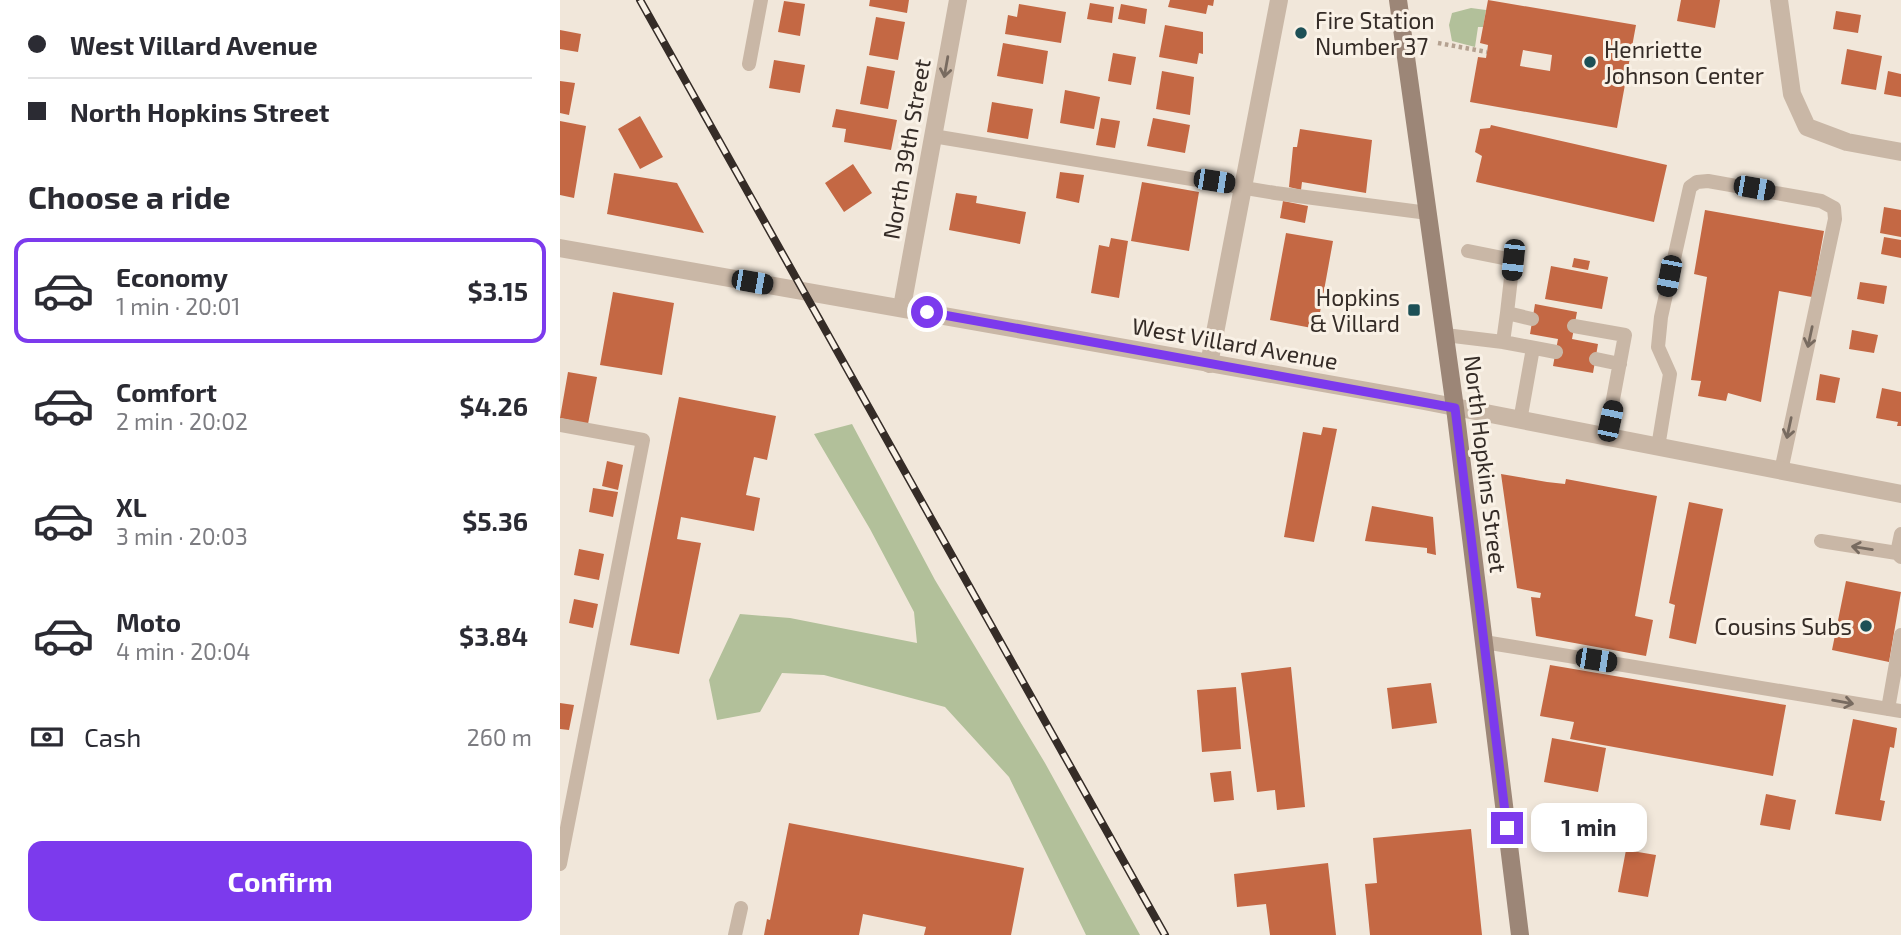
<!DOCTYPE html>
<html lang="en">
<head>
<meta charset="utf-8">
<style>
  body { margin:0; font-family:"Exo 2",sans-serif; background:#f7f7f7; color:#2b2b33; height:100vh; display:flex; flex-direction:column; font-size:26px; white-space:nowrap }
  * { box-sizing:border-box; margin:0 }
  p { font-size:23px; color:#7c7c81 }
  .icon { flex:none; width:38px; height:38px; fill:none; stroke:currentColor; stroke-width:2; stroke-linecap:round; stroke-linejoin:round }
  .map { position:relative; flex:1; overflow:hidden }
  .sheet { display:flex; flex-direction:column; background:#fff; width:560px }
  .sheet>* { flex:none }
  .hud { display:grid; align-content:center; height:154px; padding:0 28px; background:#fff }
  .end { position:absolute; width:32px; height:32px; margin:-16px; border:9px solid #7c3aed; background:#fff; box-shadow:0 0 0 4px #fff }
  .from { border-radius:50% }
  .bubble { position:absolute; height:49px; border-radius:14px; background:#fff; box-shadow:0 4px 10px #0003; font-size:23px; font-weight:700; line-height:49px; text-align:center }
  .car { position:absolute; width:21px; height:42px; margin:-21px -10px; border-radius:9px; box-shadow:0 0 5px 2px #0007; background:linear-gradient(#222 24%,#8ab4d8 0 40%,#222 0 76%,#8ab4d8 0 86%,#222 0) }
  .hud b { display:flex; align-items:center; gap:24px; height:66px; font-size:26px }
  .hud b+b { border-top:2px solid #e1e1e2 }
  .hud i { width:18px; height:18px; background:#2b2b33 }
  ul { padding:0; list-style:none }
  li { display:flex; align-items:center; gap:21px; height:105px; margin:0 14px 10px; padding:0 14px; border:4px solid transparent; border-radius:14px }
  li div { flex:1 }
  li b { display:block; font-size:26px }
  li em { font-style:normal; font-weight:700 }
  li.selected { border-color:#7c3aed }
  li>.icon { width:63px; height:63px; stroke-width:1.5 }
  h2 { padding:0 28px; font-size:32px; line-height:84px }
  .pay { display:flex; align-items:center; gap:18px; height:77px; padding:0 28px; font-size:26px }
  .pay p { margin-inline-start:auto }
  .action { display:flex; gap:14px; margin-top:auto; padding:14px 28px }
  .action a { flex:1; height:80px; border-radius:14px; background:#7c3aed; color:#fff; font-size:28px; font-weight:700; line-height:80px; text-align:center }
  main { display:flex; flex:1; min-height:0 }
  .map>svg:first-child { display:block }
  .green { fill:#b2c09a }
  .building { fill:#c46844; fill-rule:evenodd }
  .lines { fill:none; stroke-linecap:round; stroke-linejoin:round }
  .path { stroke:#b4a190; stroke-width:4.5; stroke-dasharray:3.5 3.5; stroke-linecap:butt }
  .service { stroke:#c9b7a6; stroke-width:14 }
  .minor { stroke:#c9b7a6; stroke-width:18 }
  .tertiary { stroke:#c9b7a6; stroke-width:18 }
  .secondary { stroke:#9c8677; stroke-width:18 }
  .rail-casing { stroke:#352c27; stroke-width:8 }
  .rail { stroke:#f9f1e6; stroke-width:5; stroke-dasharray:16; stroke-linecap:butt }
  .oneway { stroke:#786b60 }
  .route { stroke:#7c3aed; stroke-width:9 }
  .poi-dot { fill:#1d5056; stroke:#f9f1e6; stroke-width:2.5 }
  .labels { text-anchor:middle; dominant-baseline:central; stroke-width:6; stroke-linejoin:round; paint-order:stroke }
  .poi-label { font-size:23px; fill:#352c27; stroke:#f9f1e6; text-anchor:start }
  .street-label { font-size:23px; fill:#352c27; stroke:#f9f1e6 }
</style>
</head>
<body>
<main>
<section class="sheet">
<div class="hud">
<b><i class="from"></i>West Villard Avenue</b>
<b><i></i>North Hopkins Street</b>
</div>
<h2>Choose a ride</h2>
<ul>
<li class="selected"><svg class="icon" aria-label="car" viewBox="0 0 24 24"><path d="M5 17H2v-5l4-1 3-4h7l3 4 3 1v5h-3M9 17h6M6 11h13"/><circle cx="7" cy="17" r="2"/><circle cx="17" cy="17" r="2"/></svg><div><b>Economy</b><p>1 min · 20:01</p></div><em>$3.15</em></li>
<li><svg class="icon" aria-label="car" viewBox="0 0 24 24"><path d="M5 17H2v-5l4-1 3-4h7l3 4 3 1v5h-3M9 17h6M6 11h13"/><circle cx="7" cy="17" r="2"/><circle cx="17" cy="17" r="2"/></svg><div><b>Comfort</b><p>2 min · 20:02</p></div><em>$4.26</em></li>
<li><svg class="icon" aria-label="car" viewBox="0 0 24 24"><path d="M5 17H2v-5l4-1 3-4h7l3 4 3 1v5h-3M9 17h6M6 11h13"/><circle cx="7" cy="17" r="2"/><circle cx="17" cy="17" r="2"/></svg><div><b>XL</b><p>3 min · 20:03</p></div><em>$5.36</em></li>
<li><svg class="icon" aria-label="car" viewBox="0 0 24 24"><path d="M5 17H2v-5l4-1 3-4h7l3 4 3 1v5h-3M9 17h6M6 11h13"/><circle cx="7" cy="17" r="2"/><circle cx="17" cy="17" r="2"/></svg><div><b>Moto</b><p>4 min · 20:04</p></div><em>$3.84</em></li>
</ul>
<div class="pay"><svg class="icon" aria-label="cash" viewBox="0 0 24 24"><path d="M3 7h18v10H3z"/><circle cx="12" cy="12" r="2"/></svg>Cash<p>260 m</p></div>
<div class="action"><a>Confirm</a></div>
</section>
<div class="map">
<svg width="1341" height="935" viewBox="0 0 1341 935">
  <rect width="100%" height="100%" fill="#f1e7da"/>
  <path class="green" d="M911,8l15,2 -3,17h-5l-3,20 -23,-6 -3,-16 3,-12z
    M292,424l83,156 110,183 95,172h-54l-77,-158 -64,-70 -121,-32 -42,-2 -22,39 -43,8 -8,-40 31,-66 50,4 127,25 -3,-31 -44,-83 -56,-95z"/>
  <path class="building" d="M310,0h39l-2,13 -38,-7z
    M610,0h44l-1,6 -5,-1 -2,9 -38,-7z
    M928,0l148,25 -19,103 -147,-26 8,-45 8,1 1,-6 1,-7 -8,-2zM963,50l29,5 -2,16 -30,-5z
    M1121,0h39l-5,28 -38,-7z
    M224,1l21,3 -5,32 -22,-4z
    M530,3l24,4 -2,16 -25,-4z
    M459,4l47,8 -5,31 -56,-9 3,-19 9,2z
    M561,4l26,5 -2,15 -27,-5z
    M1276,11l25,4 -3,18 -25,-4z
    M316,17l29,5 -7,38 -29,-5z
    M605,25l38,7v22l-4,-1 -2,11 -38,-7z
    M0,30l21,4 -3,18 -18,-3z
    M443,43l45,8 -5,33 -46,-8z
    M1287,49l35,7 -6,34 -35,-6z
    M553,53l23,4 -5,28 -23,-4z
    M214,60l31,5 -5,28 -31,-5z
    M307,66l28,5 -7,38 -28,-5z
    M602,71l32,6 -4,38 -34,-6z
    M1328,71l13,3v23l-17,-3z
    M0,81l15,2 -6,32 -9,-2z
    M505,90l35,7 -6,32 -34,-6z
    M432,102l41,7 -5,30 -41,-7z
    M276,109l61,11 -6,30 -47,-8 2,-13 -14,-2z
    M80,116l23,41 -23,12 -22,-40z
    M541,118l19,3 -5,27 -19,-3z
    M593,118l37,7 -5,28 -38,-7z
    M0,121l26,5 -12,72 -14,-3z
    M931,125l176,40 -13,57 -178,-40 6,-26 -7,-4 5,-23 10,-1z
    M740,129l72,11 -6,53 -64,-11 -1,8 -12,-3 4,-40h4z
    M293,164l19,29 -28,19 -19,-29z
    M500,172l24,3 -5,28 -23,-5z
    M54,173l63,10 27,50 -97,-19z
    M582,182l57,10 -10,59 -58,-10z
    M396,193l21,3 -1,7 50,9 -6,32 -71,-14z
    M723,201l25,5 -3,17 -25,-5z
    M1324,207l17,3v27l-21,-4z
    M1145,210l119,21 -12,66 -33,-6 -18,111 -33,-9 -2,8 -28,-5 3,-15 -10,-1 16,-103 -13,-3z
    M726,233l47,8 -16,88 -47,-9z
    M1324,237l17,3v18l-20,-4z
    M551,238l17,3 -9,57 -28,-5 8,-48 10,2z
    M1014,258l16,3 -2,9 -16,-3z
    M991,266l57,11 -6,32 -57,-10z
    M1300,282l27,4 -3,18 -27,-5z
    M53,292l61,11 -12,72 -62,-10z
    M975,304l42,8 -5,27 26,5 -5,29 -40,-7 5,-27 -28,-5z
    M1292,330l26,5 -4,18 -25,-4z
    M8,372l29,5 -9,47 -28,-6z
    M1260,374l20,4 -5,25 -19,-3z
    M1322,388l19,4v34h-4l1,-4 -22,-4z
    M119,397l97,19 -9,44 -13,-3 -8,38 14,3 -6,33 -73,-14 -4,22 24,4 -22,111 -49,-9z
    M763,427l14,2 -23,113 -30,-5 19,-105 18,3z
    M47,461l16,4 -5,25 -16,-4z
    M941,474l46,8 18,2 1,-5 91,17 -22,120 18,4 -7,36 -110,-20 -5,-39 9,1 1,-5 -24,-5z
    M33,488l25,4 -5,25 -24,-5z
    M1129,502l34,7 -27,135 -27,-6 6,-33 -6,-2z
    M812,506l61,11 3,38 -9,-2v-5l-62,-7z
    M19,549l25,5 -5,26 -25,-5z
    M1286,581l55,11 -12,70 -57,-12z
    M14,599l24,5 -5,24 -24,-5z
    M990,665l236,40 -13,71 -203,-37 4,-17 -34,-6z
    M731,667l14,140 -28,3 -2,-20 -18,2 -16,-119z
    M871,683l6,40 -45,6 -5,-41z
    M676,687l5,62 -39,3 -5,-62z
    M0,703l14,2 -5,25 -9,-1z
    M1293,719l44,9 -3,20 -4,-1 -10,53 5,1 -4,20 -46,-7z
    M992,738l54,10 -8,44 -54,-10z
    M671,771l3,29 -20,2 -4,-29z
    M1206,794l30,6 -6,30 -30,-5z
    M229,823l235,45 -13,67h-87l2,-8 -63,-13 -4,21h-95l3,-16 3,1z
    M911,829l11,106h-112l-5,-51 12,-1 -4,-45z
    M1066,850l30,5 -8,42 -30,-5z
    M768,863l8,72h-66l-4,-31 -29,3 -3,-33z"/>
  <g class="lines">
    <path class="path" d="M878,43l49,9"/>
    <path class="service" d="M189,64l12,-64
      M373,136l342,57 153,20
      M908,251l45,9 -6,53
      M1014,326l51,9 -19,102
      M885,335l58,7 4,-29 25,6
      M943,342l53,10
      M1036,359l24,5
      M960,421l13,-73
      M0,425l83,15 -83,424
      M1098,447l12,-73 -12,-27 3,-30 29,-130 7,-5 11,-1 113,20 13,7 1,11 -54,252
      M1261,541l76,12 4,4
      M1337,553l4,-19
      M924,642l417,69
      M1328,709l13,-74
      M175,935l6,-27"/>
    <path class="minor" d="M1219,0l13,94 15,33 40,15 54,10
      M342,307l56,-307
      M649,364l70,-364"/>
    <path class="tertiary" d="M0,248l864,153 477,93"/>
    <path class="secondary" d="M838,0l57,408 65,527"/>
    <defs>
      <path id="rail" d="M80,0l525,935"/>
    </defs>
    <use href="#rail" class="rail-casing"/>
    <use href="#rail" class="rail"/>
  </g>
  <defs><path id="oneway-shaft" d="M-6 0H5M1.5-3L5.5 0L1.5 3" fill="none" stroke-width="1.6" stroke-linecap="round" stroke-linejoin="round" transform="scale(1.75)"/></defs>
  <g class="oneway">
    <use href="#oneway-shaft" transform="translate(386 67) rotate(100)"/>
    <use href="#oneway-shaft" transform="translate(1250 337) rotate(102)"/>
    <use href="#oneway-shaft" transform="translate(1229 428) rotate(102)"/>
    <use href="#oneway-shaft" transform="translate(1302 548) rotate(-171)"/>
    <use href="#oneway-shaft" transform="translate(1283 702) rotate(10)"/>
  </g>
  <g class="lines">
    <path class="route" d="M367,312l528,96 52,420"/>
  </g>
  <g class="poi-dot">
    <circle cx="741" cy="33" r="7"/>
    <circle cx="1030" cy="62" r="7"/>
    <rect x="847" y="303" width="14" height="14" rx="3.5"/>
    <circle cx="1306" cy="626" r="7"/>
  </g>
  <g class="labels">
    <g class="poi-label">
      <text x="755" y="20">Fire Station<tspan x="755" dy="26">Number 37</tspan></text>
      <text x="1044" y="49">Henriette<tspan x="1044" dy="26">Johnson Center</tspan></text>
      <text x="840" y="297" text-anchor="end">Hopkins<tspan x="840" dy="26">&amp; Villard</tspan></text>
      <text x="1292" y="626" text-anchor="end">Cousins Subs</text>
    </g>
    <g class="street-label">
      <text transform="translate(346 149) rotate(-80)">North 39th Street</text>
      <text transform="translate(675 343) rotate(10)">West Villard Avenue</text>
      <text transform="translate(926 464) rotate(83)">North Hopkins Street</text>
    </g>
  </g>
</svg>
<i class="end from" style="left:367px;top:312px"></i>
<i class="end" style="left:947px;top:828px"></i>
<div class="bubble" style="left:971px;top:803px;width:116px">1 min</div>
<i class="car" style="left:654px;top:181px;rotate:99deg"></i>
<i class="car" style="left:1194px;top:188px;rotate:100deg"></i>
<i class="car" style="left:953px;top:260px;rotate:186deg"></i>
<i class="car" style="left:1109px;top:276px;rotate:191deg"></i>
<i class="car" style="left:192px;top:282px;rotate:100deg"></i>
<i class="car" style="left:1050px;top:421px;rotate:12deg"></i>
<i class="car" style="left:1036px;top:660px;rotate:99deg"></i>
</div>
</main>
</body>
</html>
